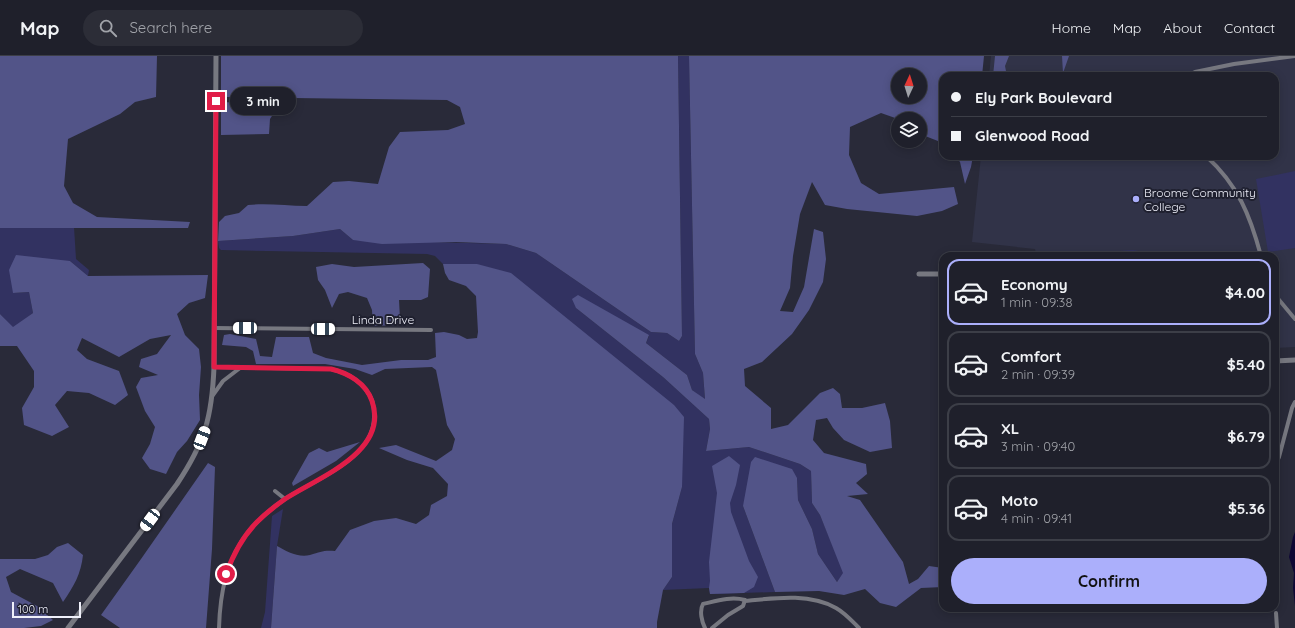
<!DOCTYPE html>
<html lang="en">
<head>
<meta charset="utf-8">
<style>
  body { margin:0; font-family:Quicksand,sans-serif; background:#2c2d37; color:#f1f3f6; height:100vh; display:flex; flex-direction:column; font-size:15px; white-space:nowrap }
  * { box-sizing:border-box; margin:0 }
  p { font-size:13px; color:#a1a3a9 }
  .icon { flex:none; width:22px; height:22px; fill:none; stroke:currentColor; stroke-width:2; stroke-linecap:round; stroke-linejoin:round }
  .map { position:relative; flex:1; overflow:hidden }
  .drawer { position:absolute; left:939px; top:196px; width:340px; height:360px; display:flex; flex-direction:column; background:#1f202b; border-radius:12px; box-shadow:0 2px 10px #0003,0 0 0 1px #3c3e47 }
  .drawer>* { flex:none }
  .hud { position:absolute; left:939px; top:16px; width:340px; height:88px; border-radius:12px; box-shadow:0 2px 10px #0003,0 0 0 1px #3c3e47; display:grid; align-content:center; height:88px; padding:0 12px; background:#1f202b }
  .needle { width:26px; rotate:4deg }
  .fabs { position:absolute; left:891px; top:12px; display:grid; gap:8px }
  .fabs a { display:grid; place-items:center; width:36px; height:36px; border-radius:50%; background:#1f202b; box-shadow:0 2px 10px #0003,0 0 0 1px #3c3e47; font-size:20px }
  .scale { position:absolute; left:12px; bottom:10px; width:69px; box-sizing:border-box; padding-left:4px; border:2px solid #eff0fa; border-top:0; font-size:11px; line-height:14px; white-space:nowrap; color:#eff0fa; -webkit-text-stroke:3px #1f202f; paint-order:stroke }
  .end { position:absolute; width:18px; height:18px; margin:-9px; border:5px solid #e11d48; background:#fff; box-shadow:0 0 0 2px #fff }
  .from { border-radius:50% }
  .bubble { position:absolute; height:28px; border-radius:14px; background:#1f202b; box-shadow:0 2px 10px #0003,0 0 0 1px #3c3e47; font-size:13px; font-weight:700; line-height:28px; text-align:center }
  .car { position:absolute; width:12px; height:24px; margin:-12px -6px; border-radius:5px; box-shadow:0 0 3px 1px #0007; background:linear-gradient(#fff 24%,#345 0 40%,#fff 0 76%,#345 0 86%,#fff 0) }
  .hud b { display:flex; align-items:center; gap:14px; height:38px; font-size:15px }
  .hud b+b { border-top:1px solid #3c3e47 }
  .hud i { width:10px; height:10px; background:#f1f3f6 }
  ul { padding:7px 0 0; list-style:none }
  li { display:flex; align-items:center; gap:12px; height:66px; margin:0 8px 6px; padding:0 4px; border:2px solid #3c3e47; border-radius:12px }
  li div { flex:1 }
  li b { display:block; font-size:15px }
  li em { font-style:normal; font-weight:700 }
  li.current { border-color:#abaffb }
  li>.icon { width:36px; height:36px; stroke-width:1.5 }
  .primary-button { display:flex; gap:8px; margin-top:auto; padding:8px 12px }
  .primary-button a { flex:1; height:46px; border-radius:24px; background:#abaffb; color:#111; font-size:16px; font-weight:700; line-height:46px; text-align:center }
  header { display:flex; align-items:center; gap:24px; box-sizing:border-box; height:56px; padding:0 20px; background:#1f202b; border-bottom:1px solid #3c3e47 }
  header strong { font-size:19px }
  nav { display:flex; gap:22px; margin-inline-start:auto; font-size:14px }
  .search { width:280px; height:36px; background:#2c2d37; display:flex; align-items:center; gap:10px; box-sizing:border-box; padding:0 14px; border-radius:22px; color:#a1a3a9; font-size:15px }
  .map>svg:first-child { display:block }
  .built { fill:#313348 }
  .green { fill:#323261 }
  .forest { fill:#525488; fill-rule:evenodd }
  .water { fill:#0e0734 }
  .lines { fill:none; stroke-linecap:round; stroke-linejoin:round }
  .minor { stroke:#777880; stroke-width:4 }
  .tertiary { stroke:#777880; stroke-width:5 }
  .route { stroke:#e11d48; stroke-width:5 }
  .poi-dot { fill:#abaffb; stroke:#1f202f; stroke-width:1.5 }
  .labels { text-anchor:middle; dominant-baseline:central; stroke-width:4; stroke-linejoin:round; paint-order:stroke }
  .poi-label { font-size:12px; fill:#eff0fa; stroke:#1f202f; text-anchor:start }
  .street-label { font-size:12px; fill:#eff0fa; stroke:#1f202f }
</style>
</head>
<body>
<header>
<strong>Map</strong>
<div class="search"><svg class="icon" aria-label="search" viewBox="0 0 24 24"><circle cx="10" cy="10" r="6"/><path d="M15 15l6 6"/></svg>Search here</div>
<nav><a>Home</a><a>Map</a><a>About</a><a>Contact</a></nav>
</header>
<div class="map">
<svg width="1295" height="572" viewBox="0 0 1295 572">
  <rect width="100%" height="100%" fill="#292a39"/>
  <path class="built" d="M991,0h304v291l-20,1v-92h-238l-2,-7 -63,-7 9,-86h294v-80h-286z"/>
  <path class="green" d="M678,0h11l6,298 8,19 2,27 -13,-10 -5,-15 -41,-32 3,-7 -73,-28 87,69 46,42 1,10 -4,22 43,-4 51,17 11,7 1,32 8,12 24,58 -7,9 -19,-28 -6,-25 -14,-29 -1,-22 -54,28 32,86 -65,2 -1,-6 -46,2 9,-13v-53l10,-37 -205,-223h-34l-8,-8 -8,-2 -206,-4 -2,-2 -1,-7 75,-5 47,-7 13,11 153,4 30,9 115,79 16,1 12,8 3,-5z
    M1295,115v77l-27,4 -12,-73z
    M74,171l2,32 13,11 -1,6 -18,-15 -57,32 16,-1 4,21 -20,15 -13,-14v-86z
    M1133,194l32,6h-75l3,-3z
    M283,453l-6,37 -6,82h-10l4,-16 7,-96z"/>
  <path class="forest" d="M0,0h157l-1,41 -21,5 -15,12 -52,25 -4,47 9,17 24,14 93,5 -2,6h-188z
    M221,0h457l4,280 -3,5 -12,-8 -16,-1 -115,-79 -30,-9 -50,-2 -74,2 -29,-4 -13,-11 -47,7 -75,5 1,-19 6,-6 14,-3 9,-8c20,-2 38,1 59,1l26,-24 16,-1 29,3 11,-37 11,-15 48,-2 17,-6 -5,-17 -13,-7 -221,-3 -3,5 56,3 -9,14 -1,15 -48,1z
    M689,0h295l-2,20h-39v67l-23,-9v-15h-22l-17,-6 -31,14 -1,28 12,28 18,11 75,-7 4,17 -16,7 -25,5 -70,-7 -22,-4 -13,-23 -12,32 -7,42 -3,32 -10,23 13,1 11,-25 10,-58 9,3 3,27 -3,23 -14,28 -17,24 -30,28 -18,7 1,17 26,22v21l17,-4 32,-32 13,-5 7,6 2,14h20l23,-5 5,18 2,27 -22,4 -26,-12 -11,-12 -6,-10 -11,2 -3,20 11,13 42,11 1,10 -11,9 12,11 -21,2 13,4 43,62 6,22 9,-5 11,-13 14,2v19l-22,1 -25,19 -16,-4 -15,-14 -21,6 -25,-4 -44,1 -32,-86 8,-44 4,-5 37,12 5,9 1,22 14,29 6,25 19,28 6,-9 -23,-58 -8,-12 -1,-32 -11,-7 -51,-17 -43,4 4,-22 -1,-10 -46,-42 -87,-69 -4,-9 6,-4 71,40 -3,8 41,32 5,15 13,9 -2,-26 -8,-19zM898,19h22v22h-22z
    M995,0h14l-4,10 2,10h-14z
    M1062,0h7l-6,17z
    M955,100h18l-2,11 -6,17 -5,-22z
    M16,199l54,6 18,15 120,-1 -3,23 -16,5 -12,11 8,21 14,14 2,18 -2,28 1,25 -13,21 -10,11 -11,22 -16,-5 -8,-11 8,-14 5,-17 -10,-16 -9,-24 5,-9 17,-3 -19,-8 2,-8 16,-5 14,-19 -21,4 -31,18 -37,-19 -5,12 10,9 32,12 9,24 -13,10 -26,-12 -22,-2 -12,14 14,22 -17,9 -28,-11 -2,-17 12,-21v-16l-17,-25h-17v-32l13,13 20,-14 -4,-21 -16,1 -4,-23z
    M423,207l7,6 -2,28 -7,3h-22l1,19 -4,6 -23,1 -1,-16 -5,-12 -19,-6 -9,2 -7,14 -7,-18 -7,-10 -2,-13 16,-3 22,3z
    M443,208h34l34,9 163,132 10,12 -2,70 -10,37v53l-9,13 -6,32v6h-386l6,-82c9,5 21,12 33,9 11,-3 13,-5 25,-4l15,-21 24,-9 22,-3 20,6 13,-9 2,-10 16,-9 1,-12 -15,-16 -26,-8 -28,-12 17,-3 40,16 16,-11 3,-11 -8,-14 -11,-55 -4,-3 -47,2 -13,6 -17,-6 -30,-5h-69l-3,-13 -7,-4 -24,-2 2,-10 6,-1 26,5 4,17 12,1 4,-20h33l4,16 13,5 36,7 39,-5h27l8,-3 -1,-24 9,-1 15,3 8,4 10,-1 1,-6 -2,-36 -10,-10 -17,-6 -4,-7z
    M360,386l-24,19 -43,25 -1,-3 17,-30 10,-5 8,4z
    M729,400l11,9 -4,20 -6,18 1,9 18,49 9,16 -4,10 -10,6 -34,1 -1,-6 1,-7 -1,-19 8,-69 -5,-27z
    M208,407l7,4 -3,82 -6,79h-86l-19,-13 40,-56z
    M68,487l15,12c-2,19 -9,31 -20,47l-10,-19 -33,-14 -14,8 5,15 26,14 16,14 -12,6 -17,2h-24v-69h35l13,-4 9,-8z"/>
  <path class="water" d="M1295,476v74l-2,-18 1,-15 -5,-16 4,-20z"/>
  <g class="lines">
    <path class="minor" d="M1187,20l8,-4 39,-8 61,-8
      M1206,100c32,29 44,59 55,100
      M1275,239l20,24
      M214,272l217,2
      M214,311l117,2c17,4 32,13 40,29 3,6 3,12 3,18 1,42 -58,63 -89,83 -13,9 -26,20 -36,32 -23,28 -29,63 -30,97
      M213,339l10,-14 17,-13
      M1275,409l4,-8 13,-49 3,-6
      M275,435l10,8
      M745,545c30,-3 64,-8 91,7 9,5 16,13 23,20
      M1276,557l1,15
      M705,572c-3,-6 -6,-17 -2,-24 13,-3 28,-8 42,-4l-2,6 -15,9 -16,13"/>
    <path class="tertiary" d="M919,218h24
      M1275,305l20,-1
      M68,572l109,-144c28,-42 35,-67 37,-117l2,-311"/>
  </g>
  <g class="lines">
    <path class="route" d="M216,45l-2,266 117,2c17,4 35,14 41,32 18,51 -55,77 -87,98 -10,7 -20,15 -28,23 -15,15 -24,33 -31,52"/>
  </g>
  <circle class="poi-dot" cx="1136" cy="143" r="4"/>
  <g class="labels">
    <g class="poi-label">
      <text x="1144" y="136">Broome Community<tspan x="1144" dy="14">College</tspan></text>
    </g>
    <g class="street-label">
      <text x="383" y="263">Linda Drive</text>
    </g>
  </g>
</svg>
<div class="fabs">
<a><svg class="needle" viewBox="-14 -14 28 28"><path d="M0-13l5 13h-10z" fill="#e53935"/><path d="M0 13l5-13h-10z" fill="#a1a3a9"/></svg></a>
<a><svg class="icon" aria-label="layers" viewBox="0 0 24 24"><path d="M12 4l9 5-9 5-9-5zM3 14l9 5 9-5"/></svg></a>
</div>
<div class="scale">100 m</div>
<i class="end from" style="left:226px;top:518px"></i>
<i class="end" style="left:216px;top:45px"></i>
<div class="bubble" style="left:230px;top:31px;width:66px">3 min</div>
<i class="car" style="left:245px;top:272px;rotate:270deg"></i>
<i class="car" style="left:323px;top:273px;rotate:90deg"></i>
<i class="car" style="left:202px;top:382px;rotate:21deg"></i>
<i class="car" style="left:150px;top:464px;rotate:217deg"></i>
<div class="hud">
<b><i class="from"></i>Ely Park Boulevard</b>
<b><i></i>Glenwood Road</b>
</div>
<section class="drawer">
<ul>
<li class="current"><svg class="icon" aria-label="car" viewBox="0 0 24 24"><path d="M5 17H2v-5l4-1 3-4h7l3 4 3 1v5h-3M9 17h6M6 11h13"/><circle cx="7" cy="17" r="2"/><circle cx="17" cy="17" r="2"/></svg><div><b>Economy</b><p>1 min · 09:38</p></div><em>$4.00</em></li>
<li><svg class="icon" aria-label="car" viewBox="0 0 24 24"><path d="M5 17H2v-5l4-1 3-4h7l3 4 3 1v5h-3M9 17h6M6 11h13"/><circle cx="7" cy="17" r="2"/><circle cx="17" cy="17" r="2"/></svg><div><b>Comfort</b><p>2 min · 09:39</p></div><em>$5.40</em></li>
<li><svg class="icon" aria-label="car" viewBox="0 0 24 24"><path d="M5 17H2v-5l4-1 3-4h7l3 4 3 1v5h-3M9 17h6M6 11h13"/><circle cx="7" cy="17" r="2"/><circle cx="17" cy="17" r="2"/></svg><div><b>XL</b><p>3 min · 09:40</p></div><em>$6.79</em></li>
<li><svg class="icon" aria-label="car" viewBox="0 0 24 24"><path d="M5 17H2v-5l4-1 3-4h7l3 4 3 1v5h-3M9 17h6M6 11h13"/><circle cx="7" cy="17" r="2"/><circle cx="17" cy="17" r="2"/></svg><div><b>Moto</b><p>4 min · 09:41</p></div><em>$5.36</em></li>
</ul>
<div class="primary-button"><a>Confirm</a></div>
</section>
</div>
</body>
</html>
